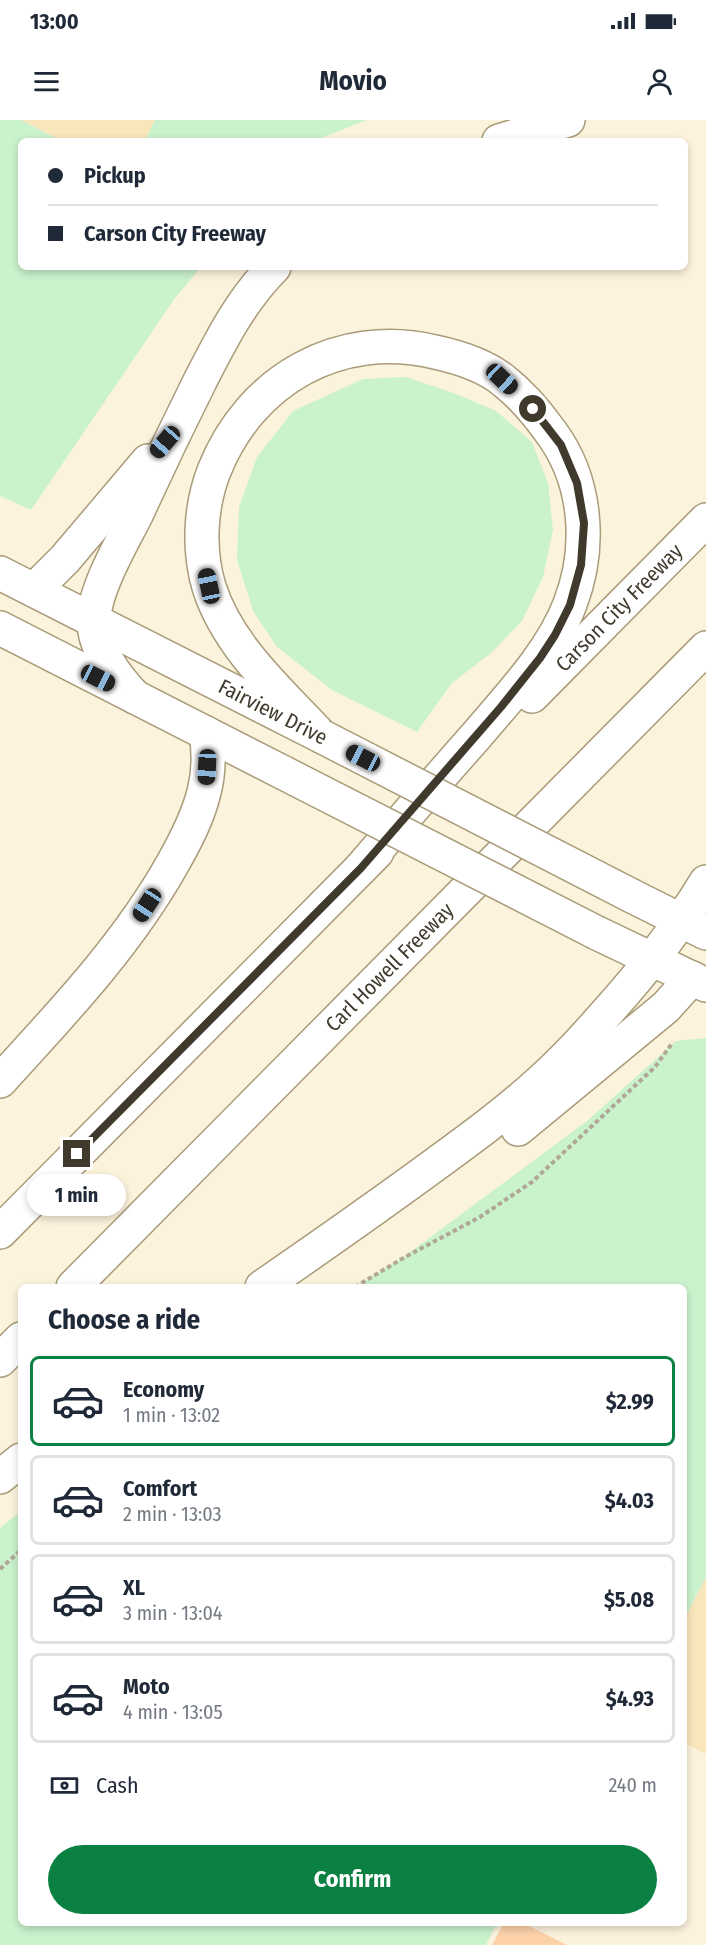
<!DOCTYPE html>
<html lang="en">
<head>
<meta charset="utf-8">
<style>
  body { margin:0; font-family:"Fira Sans Condensed",sans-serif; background:#f6f6f7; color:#1f2937; height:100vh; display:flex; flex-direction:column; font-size:22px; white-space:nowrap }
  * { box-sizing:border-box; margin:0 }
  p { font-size:20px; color:#747a83 }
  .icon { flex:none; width:33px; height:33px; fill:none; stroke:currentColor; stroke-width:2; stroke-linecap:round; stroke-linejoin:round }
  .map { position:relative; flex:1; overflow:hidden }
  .details { position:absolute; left:18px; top:1164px; width:669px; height:642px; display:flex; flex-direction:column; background:#fff; border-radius:9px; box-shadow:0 3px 9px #0003 }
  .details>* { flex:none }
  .guide { position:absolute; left:18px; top:18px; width:670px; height:132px; border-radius:9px; box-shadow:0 3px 9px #0003; display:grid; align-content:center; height:132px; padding:0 30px; background:#fff }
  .end { position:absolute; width:27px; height:27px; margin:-14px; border:8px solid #403a2c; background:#fff; box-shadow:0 0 0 3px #fff }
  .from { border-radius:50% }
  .bubble { position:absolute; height:42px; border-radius:21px; background:#fff; box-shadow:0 3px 9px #0003; font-size:20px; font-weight:700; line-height:42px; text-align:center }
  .car { position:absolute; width:18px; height:36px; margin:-18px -9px; border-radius:8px; box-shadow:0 0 4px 2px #0007; background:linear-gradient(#222 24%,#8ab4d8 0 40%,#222 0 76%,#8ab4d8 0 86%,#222 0) }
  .guide b { display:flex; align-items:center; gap:21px; height:57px; font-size:22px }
  .guide b+b { border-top:2px solid #e0e1e3 }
  .guide i { width:15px; height:15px; background:#1f2937 }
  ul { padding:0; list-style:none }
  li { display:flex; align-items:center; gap:18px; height:90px; margin:0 12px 9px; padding:0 18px; border:3px solid #e0e1e3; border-radius:9px }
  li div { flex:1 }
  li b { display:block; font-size:22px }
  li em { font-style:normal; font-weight:700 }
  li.current { border-color:#0b8043 }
  li>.icon { width:54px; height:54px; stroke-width:1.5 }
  h2 { padding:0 30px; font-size:27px; line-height:72px }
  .pay { display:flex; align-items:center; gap:15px; height:66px; padding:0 30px; font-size:22px }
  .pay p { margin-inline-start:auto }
  .action { display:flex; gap:12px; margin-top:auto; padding:12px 30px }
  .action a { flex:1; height:69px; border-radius:36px; background:#0b8043; color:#fff; font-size:24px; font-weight:700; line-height:69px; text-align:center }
  .status { display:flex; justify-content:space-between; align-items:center; height:42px; padding:0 30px; background:#fff; direction:ltr }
  .status svg { height:16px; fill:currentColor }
  header { display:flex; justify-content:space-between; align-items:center; height:78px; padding:0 30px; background:#fff; font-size:27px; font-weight:700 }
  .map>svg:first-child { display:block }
  .built { fill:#fae6bb }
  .green { fill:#caf2cd }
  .building { fill:#fed2a9 }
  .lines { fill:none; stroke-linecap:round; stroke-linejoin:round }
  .secondary-casing { stroke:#aa9b79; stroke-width:36 }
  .motorway-casing { stroke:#aa9b79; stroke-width:36 }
  .path { stroke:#b0a895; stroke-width:4; stroke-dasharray:4.5 3; stroke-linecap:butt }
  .secondary { stroke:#fff; stroke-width:33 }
  .motorway { stroke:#fff; stroke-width:33 }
  .secondary-bridge-casing { stroke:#aa9b79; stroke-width:36; stroke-linecap:butt }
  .secondary-bridge { stroke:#fff; stroke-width:33 }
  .route { stroke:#403a2c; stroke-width:8 }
  .labels { text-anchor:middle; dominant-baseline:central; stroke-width:4.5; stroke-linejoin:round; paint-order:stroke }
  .street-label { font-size:21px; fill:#403a2c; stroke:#fff }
</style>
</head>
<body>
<div class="status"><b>13:00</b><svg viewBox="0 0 49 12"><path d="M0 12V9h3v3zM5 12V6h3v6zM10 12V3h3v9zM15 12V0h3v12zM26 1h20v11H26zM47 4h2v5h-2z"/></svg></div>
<header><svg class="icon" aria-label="menu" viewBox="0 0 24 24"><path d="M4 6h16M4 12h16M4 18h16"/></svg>Movio<svg class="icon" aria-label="person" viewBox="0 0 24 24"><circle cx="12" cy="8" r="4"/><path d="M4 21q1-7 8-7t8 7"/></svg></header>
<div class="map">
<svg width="706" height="1825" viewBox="0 0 706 1825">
  <rect width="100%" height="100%" fill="#fcf3dd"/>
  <path class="built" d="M21,0h134l-10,21h-83z
    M706,1457v177l-22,-11v-123z"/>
  <path class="green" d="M0,0h21l41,21h-41v126h180l-26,31 -144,212 -31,-14z
    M155,0h212l-46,18 -3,3h-173z
    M406,257l48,16 42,18 36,31 16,41 5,47 -10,47 -21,44 -31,32 -39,30 -35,49 -85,-42 -55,-43 -24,-36 -16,-51 2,-53 18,-50 36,-46 70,-32z
    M706,918v539l-22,43v-333h-329l50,-31 182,-135 89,-80z
    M21,1391v412h476l-11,22h-486v-417z"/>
  <path class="building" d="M504,1803h19l44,22h-75z"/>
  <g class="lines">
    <defs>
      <path id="secondary" d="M0,453l317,161
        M0,508l284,145
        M632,776l74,37
        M597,813l109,52"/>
      <g id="motorway">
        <path d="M499,21l69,-21"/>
        <path d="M34,470l31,-31 83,-98"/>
        <path id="s1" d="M532,576l174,-176"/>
        <path d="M135,577c-18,-19 -43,-51 -41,-79 1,-30 29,-77 43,-105 20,-44 41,-88 63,-132 21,-41 41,-81 74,-114"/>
        <path d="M321,616c-41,-44 -93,-89 -112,-149 -11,-37 -9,-80 5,-116 36,-91 125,-142 221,-119 23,5 51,14 69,29 18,14 33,32 46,50 37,49 42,116 20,173 -18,48 -61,93 -94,132 -39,44 -77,88 -115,132"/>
        <path d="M0,961c63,-69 127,-136 173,-218 13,-23 25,-46 31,-71 5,-19 5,-40 2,-59"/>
        <path d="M518,1009l148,-122 26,-29"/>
        <path d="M0,1112l377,-380"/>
        <path id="s2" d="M73,1167l633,-639"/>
        <path d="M262,1167c58,-40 115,-80 171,-121 37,-27 74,-54 108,-85 21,-19 41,-40 60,-62 39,-43 75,-87 105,-137"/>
        <path d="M0,1240l21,-21"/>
        <path d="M0,1357l21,-17"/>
      </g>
    </defs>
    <use href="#secondary" class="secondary-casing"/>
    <use href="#motorway" class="motorway-casing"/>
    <path class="path" d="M355,1167l50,-30 75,-40 52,-35 123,-115 18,-25
      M0,1449l21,-19"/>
    <use href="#secondary" class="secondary"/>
    <use href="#motorway" class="motorway"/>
    <defs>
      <path id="secondary-bridge" d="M321,616l311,160
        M284,653l313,160"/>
    </defs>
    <use href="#secondary-bridge" class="secondary-bridge-casing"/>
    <use href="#secondary-bridge" class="secondary-bridge"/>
  </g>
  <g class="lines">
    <path class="route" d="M77,1034l284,-286 140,-161 39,-49 15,-23 15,-30 11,-40 3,-42 -7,-40 -16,-38 -28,-36"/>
  </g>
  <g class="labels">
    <g class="street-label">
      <text stroke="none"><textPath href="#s1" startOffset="124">Carson City Freeway</textPath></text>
      <text transform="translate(273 592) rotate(27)">Fairview Drive</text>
      <text stroke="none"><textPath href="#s2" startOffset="450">Carl Howell Freeway</textPath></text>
    </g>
  </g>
</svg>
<i class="end from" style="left:533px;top:289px"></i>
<i class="end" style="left:77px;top:1034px"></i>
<div class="bubble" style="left:27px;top:1054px;width:99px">1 min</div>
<i class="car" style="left:502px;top:259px;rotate:133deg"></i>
<i class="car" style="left:165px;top:322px;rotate:221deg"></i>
<i class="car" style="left:209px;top:466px;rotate:348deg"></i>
<i class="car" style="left:98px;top:558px;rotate:117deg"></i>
<i class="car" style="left:363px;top:638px;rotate:297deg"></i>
<i class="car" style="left:207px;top:647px;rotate:183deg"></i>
<i class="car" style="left:147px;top:785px;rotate:213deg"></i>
<div class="guide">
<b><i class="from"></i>Pickup</b>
<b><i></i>Carson City Freeway</b>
</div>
<section class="details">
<h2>Choose a ride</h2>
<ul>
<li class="current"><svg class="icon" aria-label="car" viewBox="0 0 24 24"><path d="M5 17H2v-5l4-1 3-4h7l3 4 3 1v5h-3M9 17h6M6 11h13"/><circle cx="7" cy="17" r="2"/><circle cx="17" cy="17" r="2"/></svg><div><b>Economy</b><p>1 min · 13:02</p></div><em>$2.99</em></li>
<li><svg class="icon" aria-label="car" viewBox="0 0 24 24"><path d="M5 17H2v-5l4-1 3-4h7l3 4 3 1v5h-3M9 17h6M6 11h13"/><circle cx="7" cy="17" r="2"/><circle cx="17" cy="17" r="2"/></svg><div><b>Comfort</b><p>2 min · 13:03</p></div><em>$4.03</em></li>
<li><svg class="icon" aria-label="car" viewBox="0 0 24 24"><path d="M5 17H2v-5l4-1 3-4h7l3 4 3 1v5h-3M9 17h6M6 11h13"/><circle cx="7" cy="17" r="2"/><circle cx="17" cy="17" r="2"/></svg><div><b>XL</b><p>3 min · 13:04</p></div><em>$5.08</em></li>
<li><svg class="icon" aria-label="car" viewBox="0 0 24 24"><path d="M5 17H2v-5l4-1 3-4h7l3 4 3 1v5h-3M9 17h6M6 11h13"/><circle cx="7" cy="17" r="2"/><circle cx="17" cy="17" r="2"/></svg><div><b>Moto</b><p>4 min · 13:05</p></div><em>$4.93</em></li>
</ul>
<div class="pay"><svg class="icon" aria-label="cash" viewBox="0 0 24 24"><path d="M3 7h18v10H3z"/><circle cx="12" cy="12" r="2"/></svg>Cash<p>240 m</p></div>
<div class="action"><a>Confirm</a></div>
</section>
</div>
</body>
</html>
